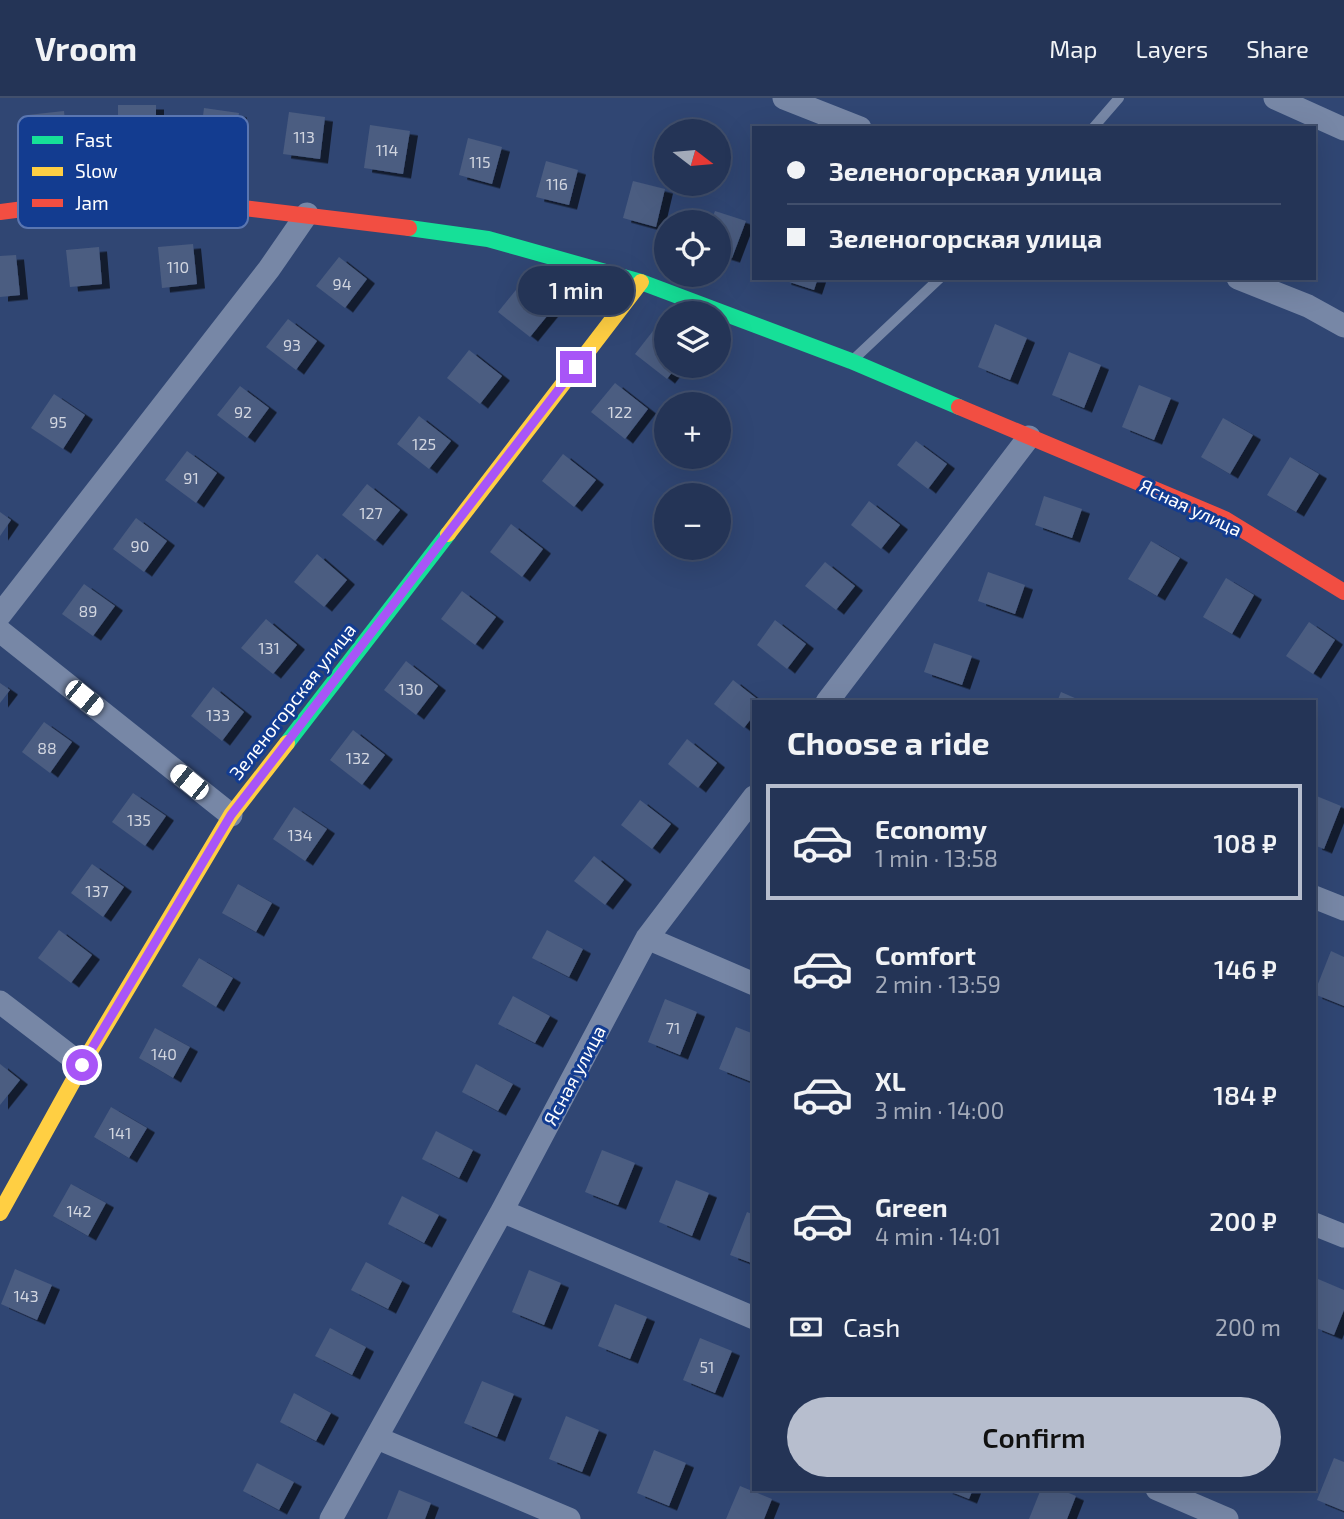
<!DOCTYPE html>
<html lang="en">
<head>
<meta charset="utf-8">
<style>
  body { margin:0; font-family:"Exo 2",sans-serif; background:#2c3c5c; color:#f1f3f6; height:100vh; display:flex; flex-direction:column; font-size:26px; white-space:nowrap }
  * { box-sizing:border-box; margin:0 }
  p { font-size:23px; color:#a3aab9 }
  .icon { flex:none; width:38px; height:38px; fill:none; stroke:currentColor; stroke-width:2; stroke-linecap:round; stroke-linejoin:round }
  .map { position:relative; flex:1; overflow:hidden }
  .sheet { position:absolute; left:752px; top:602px; width:564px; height:791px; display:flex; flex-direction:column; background:#243456; border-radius:0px; box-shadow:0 7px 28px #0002,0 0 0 2px #414f6c }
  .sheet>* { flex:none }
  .hud { position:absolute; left:752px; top:28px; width:564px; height:154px; border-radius:0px; box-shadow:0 7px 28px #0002,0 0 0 2px #414f6c; display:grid; align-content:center; height:154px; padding:0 35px; background:#243456 }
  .needle { width:46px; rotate:106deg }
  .buttons { position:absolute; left:654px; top:21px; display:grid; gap:14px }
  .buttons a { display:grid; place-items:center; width:77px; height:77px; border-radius:50%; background:#243456; box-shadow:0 7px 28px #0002,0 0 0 2px #414f6c; font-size:35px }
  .end { position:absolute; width:32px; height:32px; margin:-16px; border:9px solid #a855f7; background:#fff; box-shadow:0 0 0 4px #fff }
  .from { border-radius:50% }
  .bubble { position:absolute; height:49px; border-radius:24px; background:#243456; box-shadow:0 7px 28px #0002,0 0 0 2px #414f6c; font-size:23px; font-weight:600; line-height:49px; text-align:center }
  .car { position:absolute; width:21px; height:42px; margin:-21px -10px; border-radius:9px; box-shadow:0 0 5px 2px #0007; background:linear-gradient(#fff 24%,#345 0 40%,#fff 0 76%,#345 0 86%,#fff 0) }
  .hud b { display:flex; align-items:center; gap:24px; height:66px; font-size:26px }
  .hud b+b { border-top:2px solid #414f6c }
  .hud i { width:18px; height:18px; background:#f1f3f6 }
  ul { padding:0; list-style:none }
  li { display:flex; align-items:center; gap:21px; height:116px; margin:0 14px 10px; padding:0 21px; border:4px solid transparent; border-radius:0px }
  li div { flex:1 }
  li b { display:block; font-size:26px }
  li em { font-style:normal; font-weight:600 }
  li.active { border-color:#b7bece }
  li>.icon { width:63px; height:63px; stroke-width:1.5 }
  h2 { padding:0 35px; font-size:32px; line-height:84px }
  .pay { display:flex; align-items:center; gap:18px; height:77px; padding:0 35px; font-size:26px }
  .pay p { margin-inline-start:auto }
  .primary-button { display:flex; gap:14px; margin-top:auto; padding:14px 35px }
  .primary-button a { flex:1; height:80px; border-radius:42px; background:#b7bece; color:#111; font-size:28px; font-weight:600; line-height:80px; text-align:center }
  header { display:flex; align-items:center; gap:42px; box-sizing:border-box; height:98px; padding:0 35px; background:#243456; border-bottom:2px solid #414f6c }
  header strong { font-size:33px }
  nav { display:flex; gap:38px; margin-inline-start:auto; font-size:24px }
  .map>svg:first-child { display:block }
  .building { fill:#4b5d81; filter:url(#shadow) }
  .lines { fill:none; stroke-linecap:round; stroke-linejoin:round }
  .lane { stroke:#7787a6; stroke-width:10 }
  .street { stroke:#7787a6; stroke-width:23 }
  .fast { stroke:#16e098; stroke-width:16 }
  .slow { stroke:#ffcf43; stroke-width:16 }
  .jam { stroke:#f24e42; stroke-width:16 }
  .route { stroke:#a855f7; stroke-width:9 }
  .labels { text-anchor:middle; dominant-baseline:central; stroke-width:6; stroke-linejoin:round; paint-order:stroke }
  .number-label { font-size:16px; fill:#d2d6e0 }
  .street-label { font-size:19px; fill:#fff; stroke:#133c90 }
  .key { fill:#133c90; stroke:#5a76b1; stroke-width:2 }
  .key-label { font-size:19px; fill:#fff }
</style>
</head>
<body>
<header>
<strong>Vroom</strong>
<nav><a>Map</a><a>Layers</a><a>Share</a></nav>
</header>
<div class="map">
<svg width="1344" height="1421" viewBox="0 0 1344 1421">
  <defs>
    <filter id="shadow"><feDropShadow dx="8" dy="4.5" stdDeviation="0" flood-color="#0009"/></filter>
  </defs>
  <rect width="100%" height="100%" fill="#304673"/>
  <path class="building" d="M118,7h38v41l-38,-1z
    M204,10l35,5 -6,39 -34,-4z
    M64,13l4,42 -36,3 -4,-41z
    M289,14l36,5 -5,42 -37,-5z
    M370,27l40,6 -7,43 -39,-6z
    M468,40l34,9 -10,37 -33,-9z
    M546,63l32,9 -9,35 -33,-8z
    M633,83l32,8 -9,38 -33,-9z
    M715,113l31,10 -14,37 -13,-4v-32h-8z
    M193,146l4,40 -35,4 -4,-41z
    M99,149l3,37 -32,3 -4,-37z
    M16,157l4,40 -20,2v-41z
    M339,159l28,22 -22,29 -29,-22z
    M784,180h34l-4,12 -31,-10z
    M520,187l32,25 -22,27 -32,-25z
    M288,221l29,22 -21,29 -30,-23z
    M660,224l7,5v39h10l-10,13 -32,-25z
    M995,226l32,14 -17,42 -32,-13z
    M469,252l33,26 -22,28 -33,-26z
    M1069,254l32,13 -17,43 -32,-13z
    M615,285l33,26 -23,30 -34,-27z
    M1139,287l32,13 -17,42 -32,-13z
    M240,288l29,22 -22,30 -30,-23z
    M54,296l31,21 -22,34 -32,-21z
    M419,318l32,25 -22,28 -32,-25z
    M1223,320l30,17 -23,39 -29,-17z
    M916,343l31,23 -19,25 -31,-24z
    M187,353l30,22 -21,30 -31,-23z
    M563,356l33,26 -22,27 -32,-26z
    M1290,359l29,17 -23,38 -29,-17z
    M367,386l33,26 -25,31 -33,-26z
    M1044,398l38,13 -10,29 -37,-13z
    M869,403l31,24 -19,24 -30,-24z
    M0,414l11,8 -11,16z
    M136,420l31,23 -23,31 -31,-23z
    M511,426l32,25 -21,28 -32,-25z
    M1151,443l29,17 -23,38 -29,-17z
    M317,456l30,26 -23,27 -30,-25z
    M825,464l30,24 -19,24 -31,-24z
    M988,474l37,13 -10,29 -37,-13z
    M1226,480l28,17 -22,39 -29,-17z
    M84,486l31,22 -22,30 -31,-22z
    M462,493l34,26 -21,28 -34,-26z
    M266,521l31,26 -24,29 -32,-26z
    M775,522l31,24 -19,25 -30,-24z
    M1309,524l26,18 -22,34 -27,-18z
    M934,545l38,13 -10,29 -38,-13z
    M406,563l32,25 -22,29 -32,-25z
    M733,582l28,22h-7v13l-10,13 -30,-24z
    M0,585l10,7 -10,13z
    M213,589l31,25 -22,29 -31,-25z
    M1061,594l23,10h-27z
    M44,624l28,20 -22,31 -28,-21z
    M353,632l32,25 -23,30 -32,-25z
    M687,641l30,24 -19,25 -30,-24z
    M133,695l33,23 -21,30 -33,-24z
    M1314,697l27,11 -17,43 -10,-4z
    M640,702l31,24 -19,25 -31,-24z
    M294,709l33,22 -22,32 -32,-22z
    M594,758l30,24 -19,25 -31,-24z
    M92,766l32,23 -21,30 -32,-24z
    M238,786l34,19 -16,29 -34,-19z
    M59,832l33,25 -21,28 -33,-25z
    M547,832l36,19 -14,28 -37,-19z
    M1331,853l13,6v49l-30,-12z
    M199,860l34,20 -17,29 -34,-21z
    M513,898l37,20 -15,27 -37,-19z
    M665,901l32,13 -17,43 -32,-13z
    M736,929l18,7v41l-2,7 -33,-13z
    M155,930l35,19 -17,31 -34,-20z
    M0,966l20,16 -20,25z
    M476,966l37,20 -15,27 -36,-19z
    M111,1009l36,21 -18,30 -35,-21z
    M436,1033l37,19 -14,28 -37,-19z
    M602,1052l33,13 -17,42 -33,-13z
    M676,1082l33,13 -17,43 -33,-14z
    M71,1086l35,19 -18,33 -35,-20z
    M402,1098l37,19 -15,28 -36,-19z
    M747,1114l7,3v49l-24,-9z
    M366,1164l36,19 -14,28 -37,-19z
    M15,1171l37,16 -15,35 -36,-16z
    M529,1172l32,13 -17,42 -32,-13z
    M1318,1181l26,11v20l-10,25 -20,-8v-38z
    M615,1206l32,13 -17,42 -32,-13z
    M330,1230l36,19 -14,28 -37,-19z
    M700,1240l32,13 -17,42 -32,-13z
    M482,1283l32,13 -17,43 -33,-14z
    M294,1295l37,20 -15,28 -36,-19z
    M566,1318l33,14 -17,42 -33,-13z
    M654,1352l32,13 -17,43 -32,-13z
    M1334,1360l10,4v49l-27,-11z
    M257,1365l37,19 -15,28 -36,-19z
    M740,1388l32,13 -8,20h-38z
    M944,1391h29l-4,10z
    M1041,1391h18l17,7 -9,23h-38z
    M399,1392l32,13 -6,16h-38z"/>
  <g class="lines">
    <path class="lane" d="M1093,30l26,-30
      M855,260l85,-80"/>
    <path class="street" d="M784,0l76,30
      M1275,0l69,31
      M1238,180l70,28 36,20
      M0,517l269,-346 38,-55
      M0,533l231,184
      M827,604l202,-265
      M1314,799l30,12
      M647,840l107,46
      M0,904l82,63
      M502,1113l252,107
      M1314,1126l30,12
      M377,1340l192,81
      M1157,1391l70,30
      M331,1421l171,-308 145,-273 107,-141"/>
    <path class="fast" d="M409,130l79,11 153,43 210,79 108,46
      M287,645l161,-209"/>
    <path class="slow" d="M448,436l193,-252
      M0,1115l82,-148 149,-250 56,-72"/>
    <path class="jam" d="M0,114l100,-13 111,5 198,24
      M959,309l266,112 119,73"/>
  </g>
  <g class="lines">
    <path class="route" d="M82,967l149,-250 345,-448"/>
  </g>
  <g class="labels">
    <g class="number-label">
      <text x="304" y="38">113</text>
      <text x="387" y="51">114</text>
      <text x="480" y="63">115</text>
      <text x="557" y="85">116</text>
      <text x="178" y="168">110</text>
      <text x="342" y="185">94</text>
      <text x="292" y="246">93</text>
      <text x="243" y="313">92</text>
      <text x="620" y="313">122</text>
      <text x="58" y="323">95</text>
      <text x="424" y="345">125</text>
      <text x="191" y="379">91</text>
      <text x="371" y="414">127</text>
      <text x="140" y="447">90</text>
      <text x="88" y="512">89</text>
      <text x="269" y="549">131</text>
      <text x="411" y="590">130</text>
      <text x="218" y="616">133</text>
      <text x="47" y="649">88</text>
      <text x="358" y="659">132</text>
      <text x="139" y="721">135</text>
      <text x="300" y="736">134</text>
      <text x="97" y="792">137</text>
      <text x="673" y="929">71</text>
      <text x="164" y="955">140</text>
      <text x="120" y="1034">141</text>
      <text x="79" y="1112">142</text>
      <text x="26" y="1197">143</text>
      <text x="707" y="1268">51</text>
    </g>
    <g class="street-label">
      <text transform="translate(1191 409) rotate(25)">Ясная улица</text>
      <text transform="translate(292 603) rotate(-52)">Зеленогорская улица</text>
      <text transform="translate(574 977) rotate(-62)">Ясная улица</text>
    </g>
  </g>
  <rect x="18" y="18" width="230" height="112" rx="10" class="key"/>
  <rect x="32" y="38" width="31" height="8" fill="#16e098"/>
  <rect x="32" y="69" width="31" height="9" fill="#ffcf43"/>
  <rect x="32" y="101" width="31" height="8" fill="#f24e42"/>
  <g class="key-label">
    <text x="75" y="49">Fast</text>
    <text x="75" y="80">Slow</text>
    <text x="75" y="112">Jam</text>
  </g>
</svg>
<div class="buttons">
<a><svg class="needle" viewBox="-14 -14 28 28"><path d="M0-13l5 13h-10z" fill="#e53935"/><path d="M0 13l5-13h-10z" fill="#a3aab9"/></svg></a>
<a><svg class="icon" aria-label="locate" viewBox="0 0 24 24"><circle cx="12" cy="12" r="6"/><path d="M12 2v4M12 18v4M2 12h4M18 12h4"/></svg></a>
<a><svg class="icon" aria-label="layers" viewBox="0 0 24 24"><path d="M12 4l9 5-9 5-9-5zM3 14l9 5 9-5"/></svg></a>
<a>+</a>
<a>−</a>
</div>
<i class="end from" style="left:82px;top:967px"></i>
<i class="end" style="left:576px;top:269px"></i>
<div class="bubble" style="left:518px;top:168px;width:116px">1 min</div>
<i class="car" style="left:84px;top:600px;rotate:129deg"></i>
<i class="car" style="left:189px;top:684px;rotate:309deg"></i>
<div class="hud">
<b><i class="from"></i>Зеленогорская улица</b>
<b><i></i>Зеленогорская улица</b>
</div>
<section class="sheet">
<h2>Choose a ride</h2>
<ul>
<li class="active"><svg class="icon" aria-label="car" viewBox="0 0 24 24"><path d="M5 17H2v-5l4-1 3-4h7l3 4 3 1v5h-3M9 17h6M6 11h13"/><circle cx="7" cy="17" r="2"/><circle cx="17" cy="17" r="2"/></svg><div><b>Economy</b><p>1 min · 13:58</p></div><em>108 ₽</em></li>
<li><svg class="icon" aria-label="car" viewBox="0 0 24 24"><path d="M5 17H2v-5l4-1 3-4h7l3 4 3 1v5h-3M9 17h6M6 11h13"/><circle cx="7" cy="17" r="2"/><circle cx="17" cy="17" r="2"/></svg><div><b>Comfort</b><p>2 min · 13:59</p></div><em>146 ₽</em></li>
<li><svg class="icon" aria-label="car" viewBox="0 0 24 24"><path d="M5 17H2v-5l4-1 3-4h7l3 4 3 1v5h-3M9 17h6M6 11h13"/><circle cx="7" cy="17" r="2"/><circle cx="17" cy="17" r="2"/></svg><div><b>XL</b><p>3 min · 14:00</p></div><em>184 ₽</em></li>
<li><svg class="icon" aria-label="car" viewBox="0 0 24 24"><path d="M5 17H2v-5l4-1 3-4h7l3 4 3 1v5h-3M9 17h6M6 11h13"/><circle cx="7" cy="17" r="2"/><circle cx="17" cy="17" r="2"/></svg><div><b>Green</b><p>4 min · 14:01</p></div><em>200 ₽</em></li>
</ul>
<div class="pay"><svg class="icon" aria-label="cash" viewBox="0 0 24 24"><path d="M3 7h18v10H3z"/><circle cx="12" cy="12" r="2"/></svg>Cash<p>200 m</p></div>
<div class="primary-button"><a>Confirm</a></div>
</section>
</div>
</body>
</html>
